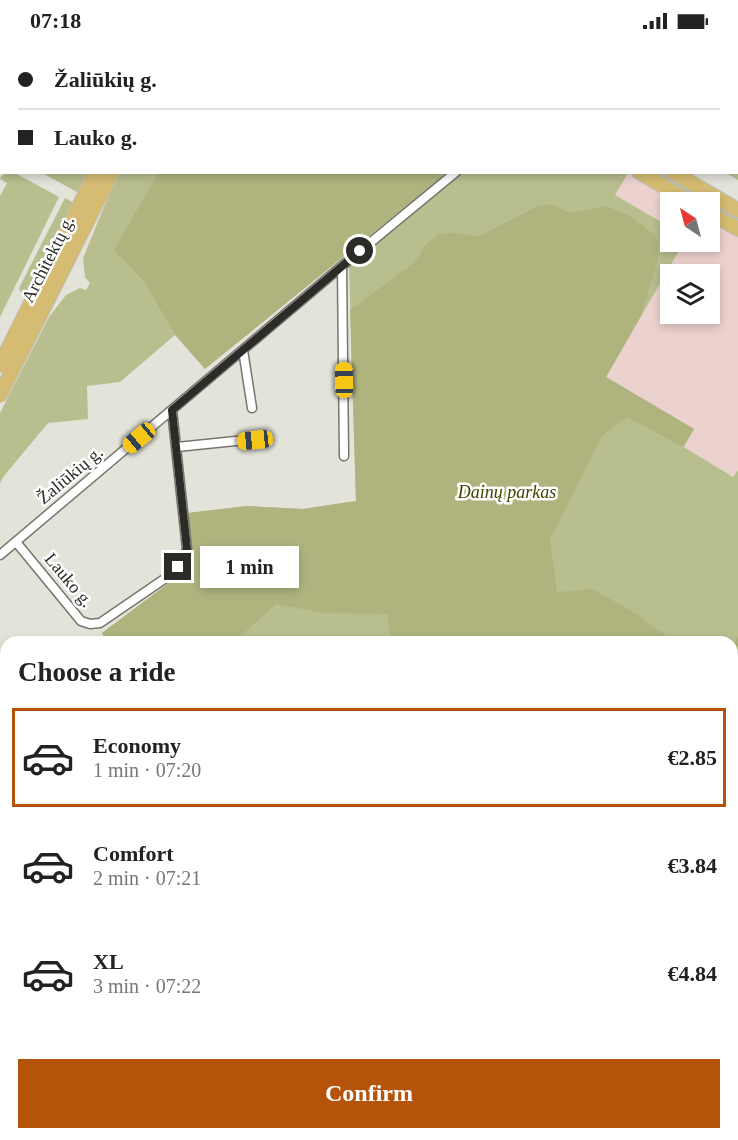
<!DOCTYPE html>
<html lang="en">
<head>
<meta charset="utf-8">
<style>
  body { margin:0; font-family:Georgia,serif; background:#f2f2f2; color:#222; height:100vh; display:flex; flex-direction:column; font-size:22px; white-space:nowrap }
  * { box-sizing:border-box; margin:0 }
  p { font-size:20px; color:#767676 }
  .icon { flex:none; width:33px; height:33px; fill:none; stroke:currentColor; stroke-width:2; stroke-linecap:round; stroke-linejoin:round }
  .map { position:relative; flex:1; overflow:hidden }
  .details { position:absolute; left:0px; top:594px; width:738px; height:504px; display:flex; flex-direction:column; background:#fff; border-radius:18px 18px 0 0; box-shadow:0 3px 9px #0003 }
  .details>* { flex:none }
  .guide { position:absolute; left:0px; top:0px; width:738px; height:132px; box-shadow:0 3px 9px #0003; display:grid; align-content:center; height:132px; padding:0 18px; background:#fff }
  .needle { width:39px; rotate:324deg }
  .controls { position:absolute; left:660px; top:150px; display:grid; gap:12px }
  .controls a { display:grid; place-items:center; width:60px; height:60px; border-radius:0px; background:#fff; box-shadow:0 3px 9px #0003; font-size:30px }
  .end { position:absolute; width:27px; height:27px; margin:-14px; border:8px solid #2c2b28; background:#fff; box-shadow:0 0 0 3px #fff }
  .from { border-radius:50% }
  .bubble { position:absolute; height:42px; border-radius:0px; background:#fff; box-shadow:0 3px 9px #0003; font-size:20px; font-weight:600; line-height:42px; text-align:center }
  .car { position:absolute; width:18px; height:36px; margin:-18px -9px; border-radius:8px; box-shadow:0 0 4px 2px #0007; background:linear-gradient(#f5c518 24%,#345 0 40%,#f5c518 0 76%,#345 0 86%,#f5c518 0) }
  .guide b { display:flex; align-items:center; gap:21px; height:57px; font-size:22px }
  .guide b+b { border-top:2px solid #e0e0e0 }
  .guide i { width:15px; height:15px; background:#222 }
  ul { padding:0; list-style:none }
  li { display:flex; align-items:center; gap:18px; height:99px; margin:0 12px 9px; padding:0 6px; border:3px solid transparent; border-radius:0px }
  li div { flex:1 }
  li b { display:block; font-size:22px }
  li em { font-style:normal; font-weight:600 }
  li.current { border-color:#b45309 }
  li>.icon { width:54px; height:54px; stroke-width:1.5 }
  h2 { padding:0 18px; font-size:27px; line-height:72px }
  .cta { display:flex; gap:12px; margin-top:auto; padding:12px 18px }
  .cta a { flex:1; height:69px; border-radius:0px; background:#b45309; color:#fff; font-size:24px; font-weight:600; line-height:69px; text-align:center }
  .status { display:flex; justify-content:space-between; align-items:center; height:42px; padding:0 30px; background:#fff; direction:ltr }
  .status svg { height:16px; fill:currentColor }
  .map>svg:first-child { display:block }
  .commercial { fill:#ecd2ce; fill-rule:evenodd }
  .green { fill:#b8be8e }
  .forest { fill:#afb47f }
  .lines { fill:none; stroke-linecap:round; stroke-linejoin:round }
  .stream { stroke:#598a92; stroke-width:2 }
  .street-casing { stroke:#77766e; stroke-width:11 }
  .primary-casing { stroke:#c0bfbe; stroke-width:16 }
  .street { stroke:#fff; stroke-width:8 }
  .primary { stroke:#d5bc72; stroke-width:14 }
  .route { stroke:#2c2b28; stroke-width:8 }
  .labels { text-anchor:middle; dominant-baseline:central; stroke-width:5; stroke-linejoin:round; paint-order:stroke }
  .street-label { font-size:18px; fill:#2c2b28; stroke:#fff }
  .park-label { font-size:18px; font-style:italic; fill:#3f4200; stroke:#fff }
</style>
</head>
<body>
<div class="status"><b>07:18</b><svg viewBox="0 0 49 12"><path d="M0 12V9h3v3zM5 12V6h3v6zM10 12V3h3v9zM15 12V0h3v12zM26 1h20v11H26zM47 4h2v5h-2z"/></svg></div>
<div class="map">
<svg width="738" height="1098" viewBox="0 0 738 1098">
  <rect width="100%" height="100%" fill="#e4e3da"/>
  <path class="commercial" d="M628,131l54,29h-12v25l-56,-32z
    M710,177l28,16v235l-4,7 -51,-30 11,-18 -88,-52 78,-135h26zM670,232h40v40h-40z"/>
  <path class="green" d="M295,0h109l2,1h-113z
    M461,0h138l-136,2z
    M624,0h114v138l-12,-7 10,-1v-128l-114,-1z
    M10,130l5,1 44,24 -59,120v-121l7,-13 -7,-4 1,-3z
    M42,131h47l-10,20z
    M118,131h40l-43,77 28,31 32,54 -55,47 -33,4 1,33 -40,4 -44,53 -4,7v-70l49,-96 17,-22 14,-7 6,2 4,-7 -5,-6 -2,-19z
    M462,131h166l-13,22 55,32v15h14l-78,135 88,52 -10,18 49,30 5,-7v670h-738v-357l6,1v350h726v-492h-625l-5,-9 64,-48 23,-22 2,-14 -3,-36 59,-7 56,3 53,-8 -7,-236z
    M649,131h14l75,43v8l-28,-16v-6h-9z
    M65,156l9,5 -47,94 -5,-2 -3,-7z"/>
  <path class="forest" d="M158,131v-1l289,1 -242,196 -30,-34 -32,-54 -29,-31z
    M551,162l18,9 38,-7 24,11 24,18 3,9v15l-17,57 -35,61 88,52 -11,18 -56,-30 -25,19 -52,103 7,53 36,-3 42,24 40,29h-284l-4,-28 -63,-1 -48,-9 -42,38h-127l-5,-9 64,-48 23,-22 2,-14 -3,-36 59,-7 56,3 53,-8 -6,-191 60,-44 9,-9 5,-11 15,-12 14,-1 26,3 59,-30z
    M738,594v77l-6,-6v-57z
    M0,741l6,1v79l-6,5z
    M732,837l6,3v36l-6,-1z
    M0,878l6,1v213h83l-2,6h-87z
    M732,909h6v137l-4,12h-2z
    M108,1092h169l2,5 -166,1z
    M391,1092h269l-19,6h-244l1,-2z"/>
  <g class="lines">
    <path class="stream" d="M666,0l2,2
      M736,45l2,1"/>
    <defs>
      <path id="street" d="M613,2l1,-2
        M342,224l2,190
        M243,308l9,58
        M177,405l78,-8
        M16,500l65,79 9,3 10,-1 73,-50 10,-12 4,-12 -15,-139
        M0,513l342,-289 114,-94"/>
      <path id="primary" d="M414,0l3,2
        M449,0l3,2
        M161,2l1,-2
        M176,2l1,-2
        M639,130l51,30
        M673,130l65,38
        M710,171l28,16
        M0,323l96,-193
        M0,353l112,-223"/>
    </defs>
    <use href="#street" class="street-casing"/>
    <use href="#primary" class="primary-casing"/>
    <use href="#street" class="street"/>
    <use href="#primary" class="primary"/>
  </g>
  <g class="lines">
    <path class="route" d="M178,525l9,-18 -15,-139 188,-159"/>
  </g>
  <g class="labels">
    <g class="street-label">
      <text transform="translate(48 217) rotate(-63)">Architektų g.</text>
      <text transform="translate(70 433) rotate(-40)">Žaliūkių g.</text>
      <text transform="translate(69 538) rotate(50)">Lauko g.</text>
    </g>
    <g class="park-label">
      <text x="507" y="450">Dainų parkas</text>
    </g>
  </g>
</svg>
<div class="controls">
<a><svg class="needle" viewBox="-14 -14 28 28"><path d="M0-13l5 13h-10z" fill="#e53935"/><path d="M0 13l5-13h-10z" fill="#767676"/></svg></a>
<a><svg class="icon" aria-label="layers" viewBox="0 0 24 24"><path d="M12 4l9 5-9 5-9-5zM3 14l9 5 9-5"/></svg></a>
</div>
<i class="end from" style="left:360px;top:209px"></i>
<i class="end" style="left:178px;top:525px"></i>
<div class="bubble" style="left:200px;top:504px;width:99px">1 min</div>
<i class="car" style="left:344px;top:338px;rotate:359deg"></i>
<i class="car" style="left:139px;top:396px;rotate:230deg"></i>
<i class="car" style="left:255px;top:398px;rotate:264deg"></i>
<div class="guide">
<b><i class="from"></i>Žaliūkių g.</b>
<b><i></i>Lauko g.</b>
</div>
<section class="details">
<h2>Choose a ride</h2>
<ul>
<li class="current"><svg class="icon" aria-label="car" viewBox="0 0 24 24"><path d="M5 17H2v-5l4-1 3-4h7l3 4 3 1v5h-3M9 17h6M6 11h13"/><circle cx="7" cy="17" r="2"/><circle cx="17" cy="17" r="2"/></svg><div><b>Economy</b><p>1 min · 07:20</p></div><em>€2.85</em></li>
<li><svg class="icon" aria-label="car" viewBox="0 0 24 24"><path d="M5 17H2v-5l4-1 3-4h7l3 4 3 1v5h-3M9 17h6M6 11h13"/><circle cx="7" cy="17" r="2"/><circle cx="17" cy="17" r="2"/></svg><div><b>Comfort</b><p>2 min · 07:21</p></div><em>€3.84</em></li>
<li><svg class="icon" aria-label="car" viewBox="0 0 24 24"><path d="M5 17H2v-5l4-1 3-4h7l3 4 3 1v5h-3M9 17h6M6 11h13"/><circle cx="7" cy="17" r="2"/><circle cx="17" cy="17" r="2"/></svg><div><b>XL</b><p>3 min · 07:22</p></div><em>€4.84</em></li>
</ul>
<div class="cta"><a>Confirm</a></div>
</section>
</div>
</body>
</html>
